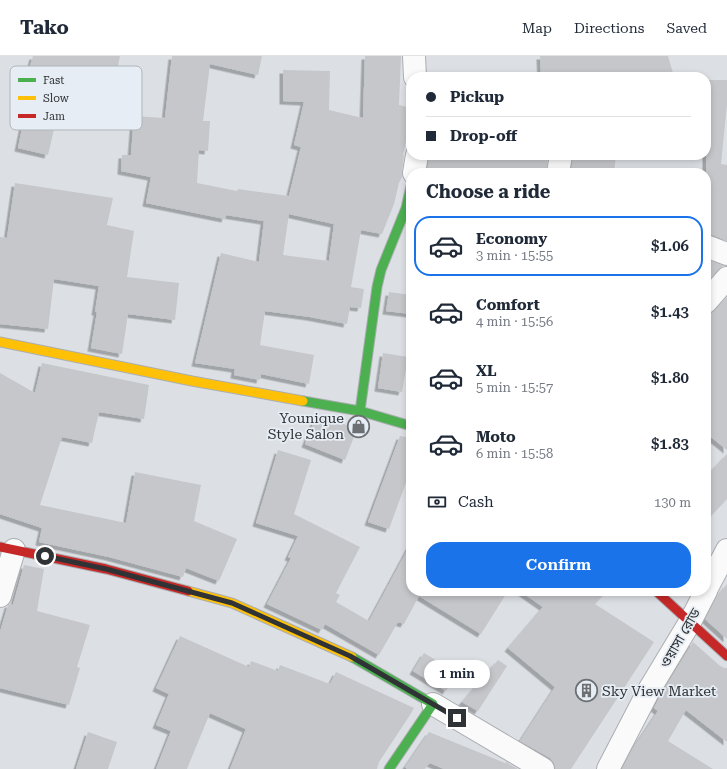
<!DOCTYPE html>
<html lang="en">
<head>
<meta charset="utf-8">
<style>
  body { margin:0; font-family:"Roboto Serif","Noto Sans Bengali",serif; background:#f6f6f7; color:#1f2937; height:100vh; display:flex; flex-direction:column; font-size:15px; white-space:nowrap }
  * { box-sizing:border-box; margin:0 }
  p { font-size:13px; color:#747a83 }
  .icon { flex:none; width:22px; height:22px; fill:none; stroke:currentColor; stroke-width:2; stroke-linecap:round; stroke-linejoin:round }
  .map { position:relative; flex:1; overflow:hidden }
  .panel { position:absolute; left:406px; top:112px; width:305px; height:428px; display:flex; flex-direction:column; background:#fff; border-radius:16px; box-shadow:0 2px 6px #0003 }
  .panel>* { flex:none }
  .banner { position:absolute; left:406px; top:16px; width:305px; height:88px; border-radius:16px; box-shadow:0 2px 6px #0003; display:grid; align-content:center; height:88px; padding:0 20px; background:#fff }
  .end { position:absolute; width:18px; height:18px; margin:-9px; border:5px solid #303336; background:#fff; box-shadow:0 0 0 2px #fff }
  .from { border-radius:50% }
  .bubble { position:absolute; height:28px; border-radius:14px; background:#fff; box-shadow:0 2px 6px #0003; font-size:13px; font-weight:600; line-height:28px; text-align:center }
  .banner b { display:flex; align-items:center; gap:14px; height:38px; font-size:15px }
  .banner b+b { border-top:1px solid #e0e1e3 }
  .banner i { width:10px; height:10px; background:#1f2937 }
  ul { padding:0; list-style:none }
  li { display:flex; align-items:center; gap:12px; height:60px; margin:0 8px 6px; padding:0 12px; border:2px solid transparent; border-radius:16px }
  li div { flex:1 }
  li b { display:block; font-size:15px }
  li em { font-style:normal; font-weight:600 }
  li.selected { border-color:#1a73e8 }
  li>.icon { width:36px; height:36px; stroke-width:1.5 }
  h2 { padding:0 20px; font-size:18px; line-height:48px }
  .pay { display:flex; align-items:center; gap:10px; height:44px; padding:0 20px; font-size:15px }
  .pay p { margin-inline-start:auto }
  .button { display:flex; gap:8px; margin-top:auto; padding:8px 20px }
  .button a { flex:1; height:46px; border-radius:16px; background:#1a73e8; color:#fff; font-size:16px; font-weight:600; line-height:46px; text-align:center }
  header { display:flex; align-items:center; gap:24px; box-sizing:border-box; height:56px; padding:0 20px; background:#fff; border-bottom:1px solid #e0e1e3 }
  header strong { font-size:19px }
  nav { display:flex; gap:22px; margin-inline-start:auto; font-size:14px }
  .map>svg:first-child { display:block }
  .building { fill:#c5c7cb; fill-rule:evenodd; filter:url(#shadow) }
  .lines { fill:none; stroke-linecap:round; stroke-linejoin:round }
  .street-casing { stroke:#abaeb1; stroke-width:24 }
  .fast-casing { stroke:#abaeb1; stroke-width:11 }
  .slow-casing { stroke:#abaeb1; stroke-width:11 }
  .jam-casing { stroke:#abaeb1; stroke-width:11 }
  .street { stroke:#fafafb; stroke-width:22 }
  .fast { stroke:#4caf50; stroke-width:9 }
  .slow { stroke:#ffc107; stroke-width:9 }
  .jam { stroke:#c62828; stroke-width:9 }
  .route { stroke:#303336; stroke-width:5 }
  .labels { text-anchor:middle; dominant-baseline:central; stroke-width:3.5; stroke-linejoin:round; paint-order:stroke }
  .poi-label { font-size:14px; fill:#303336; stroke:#e6edf4; text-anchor:end }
  .street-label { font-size:14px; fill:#303336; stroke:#e6edf4 }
  .key { fill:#e6edf4; stroke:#afb5bb; stroke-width:1 }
  .key-label { font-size:11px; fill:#303336 }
</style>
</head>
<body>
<header>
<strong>Tako</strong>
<nav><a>Map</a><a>Directions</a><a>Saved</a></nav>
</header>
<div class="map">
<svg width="727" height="713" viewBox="0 0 727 713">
  <defs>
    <filter id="shadow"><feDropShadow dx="-3.5" dy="3.5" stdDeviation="0" flood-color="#0004"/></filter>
  </defs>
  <rect width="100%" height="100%" fill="#dce0e4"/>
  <path class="building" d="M33,0h87l-9,45 -48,-11 -10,35h2l-7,30 -30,-7 8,-39 -8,-2z
    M172,0h90l-4,19 -48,-11 -7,57h7l-2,30 -9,-1 -2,33 40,8 1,-2 51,7 12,-49 -7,-2 10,-43 -21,-1v-31l47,1 -1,39 34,8 2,-62h36l-2,49 12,3v11l-8,36h1l-2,16v6l-3,6 -5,21 -12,30 -21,-4 -10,57 13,2 -3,19 -11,-1 -3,17 -37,-7 -45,-6 -5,34 54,10 -5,29 -48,-10 -1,6 -26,-5 1,-6 -40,-6 26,-110 38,9 5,-41 -38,-6 -1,4 -79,-16 5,-26 -30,-6 1,-16h9l3,-39 31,2zM289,158l45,10 -5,37 -46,-6z
    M540,0h128l5,17 -16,4h-116z
    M706,24h21v24l-6,60 6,1v76l-17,-7h-4z
    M429,99h119l-2,18h-119z
    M573,99h43l-2,18h-43z
    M15,127l98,15 -6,27 27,6 -7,46 52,6 -4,37 -47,-6 -6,40 -31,-6 6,-36h-2l4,-26 -45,-7 -6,50 -48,-5v-87l7,1z
    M706,203l19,7h-2l-5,4 -12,13z
    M389,236l22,3v19l-25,-3z
    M727,241v153l-21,-17v-119h4l5,-4z
    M383,297l25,4 -6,35 -24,-4z
    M42,307l107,22 -5,34 -45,-7 -7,31 -30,-6 -22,68 86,18 9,-51 66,13 -7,36 43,18 -18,42 -33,-13 -3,9 -74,-20 -70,-15 3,-14 -42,-14v-141l35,20z
    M316,360l12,2 29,11 -12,31 -40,-16z
    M400,380l11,2v31l-22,60 -21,-7z
    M278,394l33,10 -17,54 66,33 -24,46 4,2 -4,7 33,19 42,-78v48h97l-27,43 -62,-38 -15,28 -6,-2 -19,33 -54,-31 -3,6 -55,-26 24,-46 -3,-1 10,-21 -42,-13z
    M727,398v45l-21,22v-45z
    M24,509l20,4 -7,42 53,14 -13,42 3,1 -11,37 -69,-17v-56l8,-27 1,-1 4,1z
    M727,528v55l-22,-20 11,-21z
    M520,535h87l-12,13 59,38 -83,127h-16l-1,-6 -4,-5 -30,-17 35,-54 -47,-39 35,-41z
    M180,580l69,31 2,-6 27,10 2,-6 50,19 6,-12 78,36 -4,7 -31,47 -2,7h-147l16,-40 -36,-16 -23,56h-31l15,-38 -15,-6 13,-31 -13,-6z
    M693,586l26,23 5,3h3v74l-41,-32 -18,31 45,28h-91l8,-16 28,-42 -4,-3 6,-12z
    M424,597l33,20 -11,18 -33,-20z
    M498,604l9,6 -29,45 -16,-9z
    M88,676l29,10 -9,27h-32z
    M429,676l76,31 1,-1 12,7h-74l-14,-6 -6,6h-17l-2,-2z"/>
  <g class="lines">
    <defs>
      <path id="street" d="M414,0l1,21
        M414,117l3,-18
        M558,117l3,-18
        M706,190l21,8
        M706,246l21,-24
        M706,534l21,-40
        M0,540l14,-46
        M433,648l110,65
        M608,713l41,-79 41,-68 16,-31"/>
      <path id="fast" d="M303,345l57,10 51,15
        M360,355l17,-124 4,-17 25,-62 5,-22
        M352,601l81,47 -44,65"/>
      <path id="slow" d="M0,286l192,39 111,20
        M188,535l44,12 120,54"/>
      <path id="jam" d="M0,491l106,22 82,22
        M656,535l71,65"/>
    </defs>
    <use href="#street" class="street-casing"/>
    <use href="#fast" class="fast-casing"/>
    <use href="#slow" class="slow-casing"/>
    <use href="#jam" class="jam-casing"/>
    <use href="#street" class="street"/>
    <use href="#fast" class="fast"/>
    <use href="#slow" class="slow"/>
    <use href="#jam" class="jam"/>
  </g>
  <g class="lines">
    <path class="route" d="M45,500l61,13 126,34 118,53 107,62"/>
  </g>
  <defs>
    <symbol id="shop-ring" viewBox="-11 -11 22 22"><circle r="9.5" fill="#e6edf4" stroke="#6c7073" stroke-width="1.5"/><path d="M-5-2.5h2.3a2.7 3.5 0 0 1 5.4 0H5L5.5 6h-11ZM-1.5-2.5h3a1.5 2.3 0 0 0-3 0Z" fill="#6c7073"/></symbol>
    <symbol id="building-ring" viewBox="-11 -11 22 22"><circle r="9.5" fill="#e6edf4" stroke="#6c7073" stroke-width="1.5"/><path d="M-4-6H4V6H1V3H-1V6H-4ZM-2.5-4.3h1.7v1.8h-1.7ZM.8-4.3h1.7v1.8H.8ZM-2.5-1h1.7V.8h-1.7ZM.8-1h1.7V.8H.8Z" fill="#6c7073"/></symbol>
  </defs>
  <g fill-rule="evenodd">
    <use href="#shop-ring" x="346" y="358" width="25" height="25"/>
    <use href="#building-ring" x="574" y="622" width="25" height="25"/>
  </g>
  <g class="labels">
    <g class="poi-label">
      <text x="344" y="362">Younique<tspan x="344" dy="16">Style Salon</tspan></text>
      <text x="602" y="635" text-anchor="start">Sky View Market</text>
    </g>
    <g class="street-label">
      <text transform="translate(680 582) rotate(-60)">ওয়াসা রোড</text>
    </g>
  </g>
  <rect x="10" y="10" width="132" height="64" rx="6" class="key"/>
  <rect x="18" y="22" width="18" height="4" fill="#4caf50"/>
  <rect x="18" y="40" width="18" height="4" fill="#ffc107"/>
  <rect x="18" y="58" width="18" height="4" fill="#c62828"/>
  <g class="key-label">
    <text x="43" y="28">Fast</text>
    <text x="43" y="46">Slow</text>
    <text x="43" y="64">Jam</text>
  </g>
</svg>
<i class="end from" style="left:45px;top:500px"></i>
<i class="end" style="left:457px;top:662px"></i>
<div class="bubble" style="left:424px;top:604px;width:66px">1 min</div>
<div class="banner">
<b><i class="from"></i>Pickup</b>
<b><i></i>Drop-off</b>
</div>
<section class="panel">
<h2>Choose a ride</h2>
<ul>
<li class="selected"><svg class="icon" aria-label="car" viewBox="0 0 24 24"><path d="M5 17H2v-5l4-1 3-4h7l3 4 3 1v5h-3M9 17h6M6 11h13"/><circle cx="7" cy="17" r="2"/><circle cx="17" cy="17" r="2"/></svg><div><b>Economy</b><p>3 min · 15:55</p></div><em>$1.06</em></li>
<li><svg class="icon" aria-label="car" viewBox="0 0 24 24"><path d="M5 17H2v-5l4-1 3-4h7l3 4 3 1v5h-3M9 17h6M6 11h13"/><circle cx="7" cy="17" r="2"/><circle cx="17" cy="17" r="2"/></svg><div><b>Comfort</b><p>4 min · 15:56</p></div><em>$1.43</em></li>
<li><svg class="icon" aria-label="car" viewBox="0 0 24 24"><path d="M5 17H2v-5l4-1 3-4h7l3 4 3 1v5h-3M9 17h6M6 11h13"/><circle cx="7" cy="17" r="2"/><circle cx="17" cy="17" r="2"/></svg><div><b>XL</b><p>5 min · 15:57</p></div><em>$1.80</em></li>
<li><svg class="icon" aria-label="car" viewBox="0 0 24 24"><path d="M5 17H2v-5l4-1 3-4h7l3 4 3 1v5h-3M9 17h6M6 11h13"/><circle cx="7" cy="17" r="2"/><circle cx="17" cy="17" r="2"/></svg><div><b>Moto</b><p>6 min · 15:58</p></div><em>$1.83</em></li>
</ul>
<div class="pay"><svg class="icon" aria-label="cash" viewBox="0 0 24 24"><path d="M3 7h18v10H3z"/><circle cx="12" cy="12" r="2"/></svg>Cash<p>130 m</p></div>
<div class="button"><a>Confirm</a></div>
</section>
</div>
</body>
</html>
